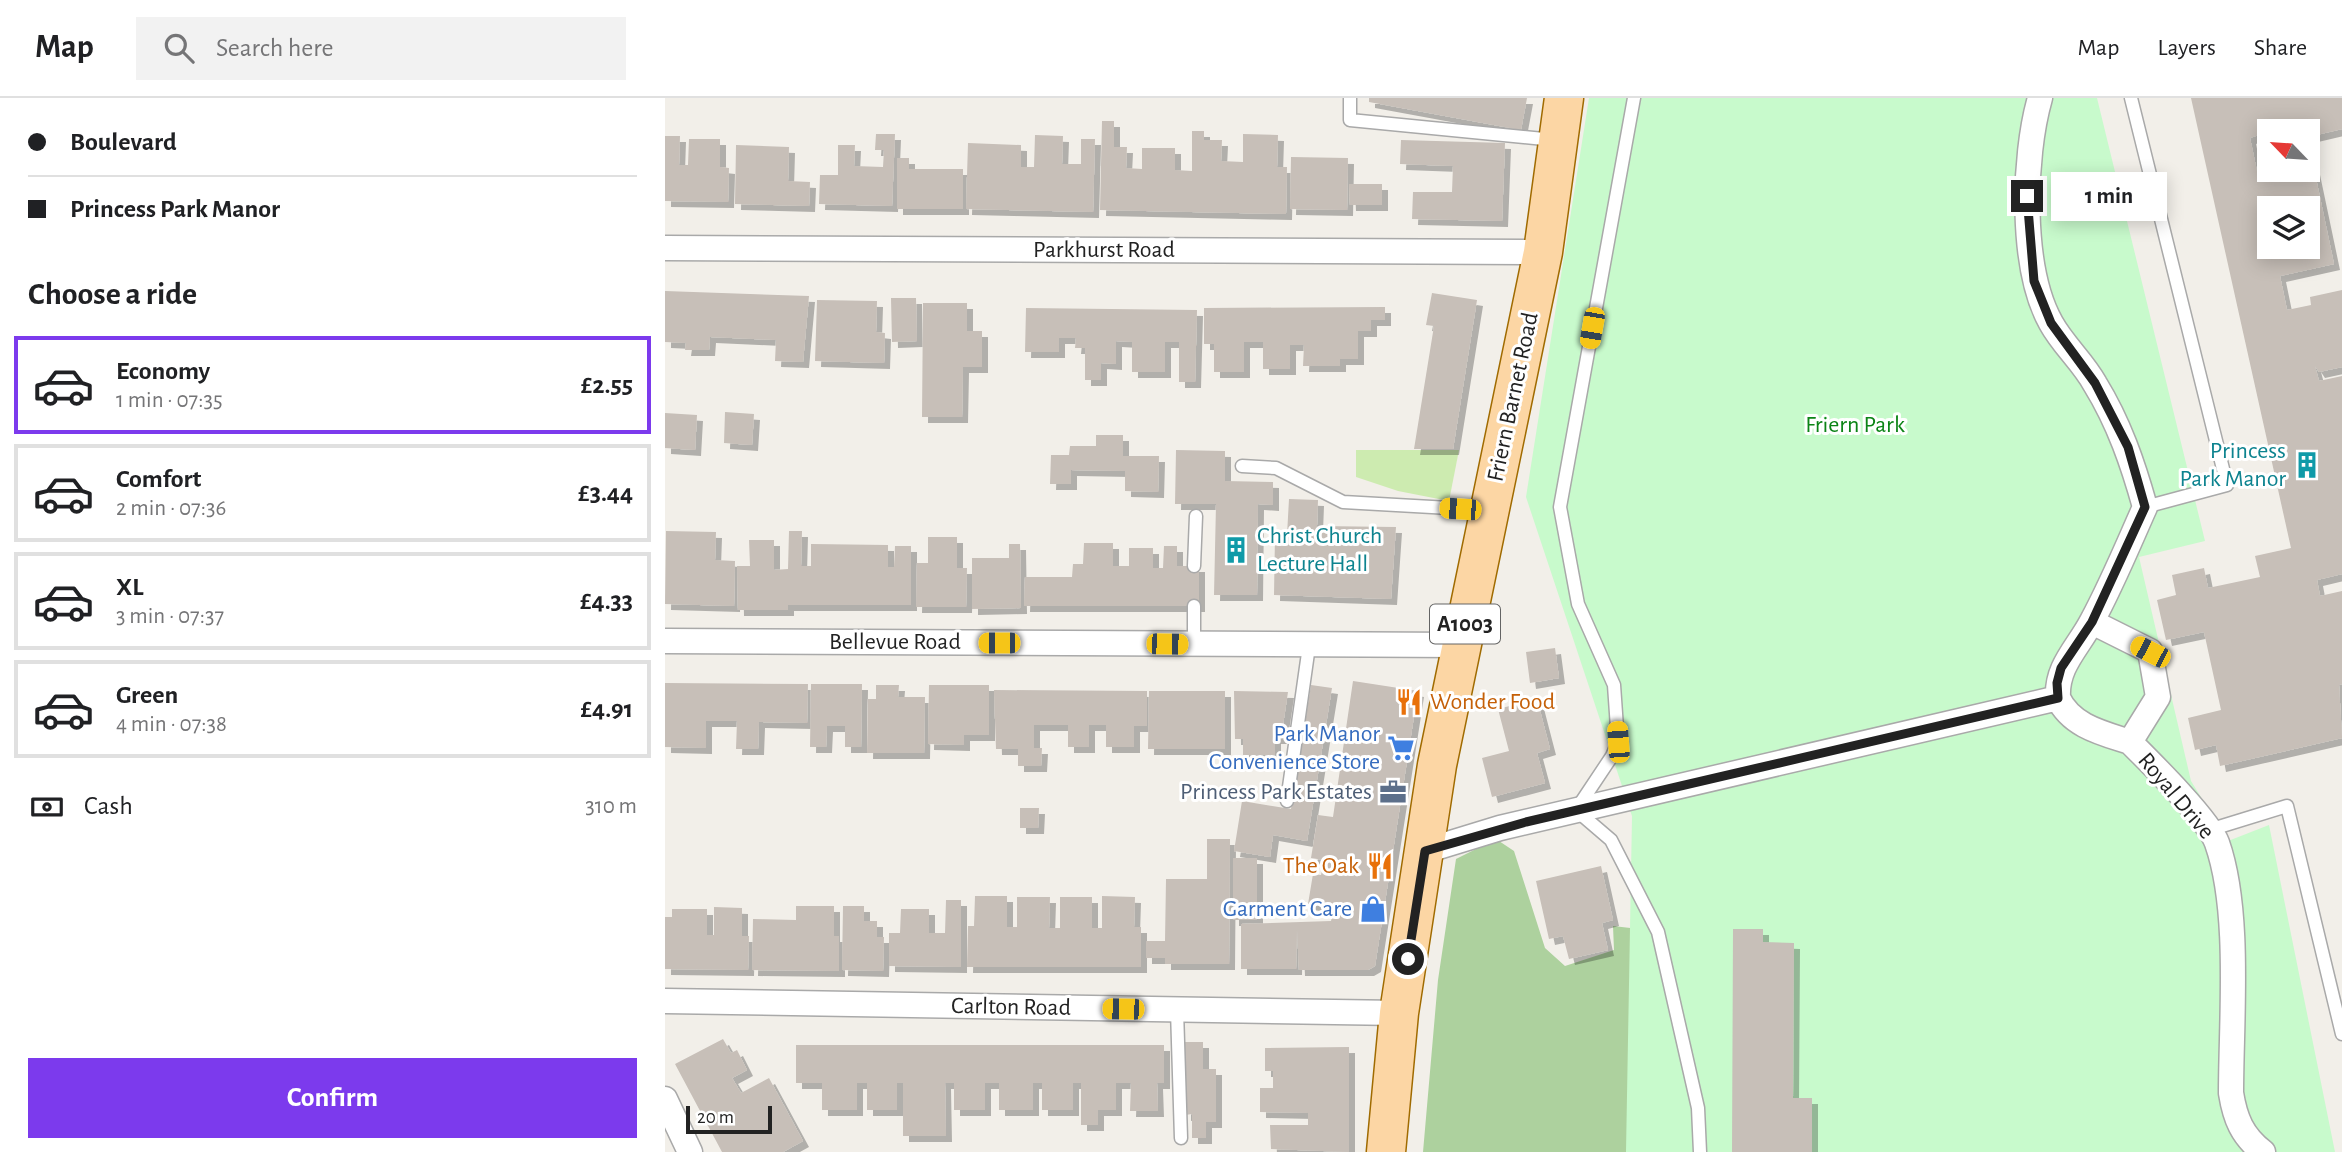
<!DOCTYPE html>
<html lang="en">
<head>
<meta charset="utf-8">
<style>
  body { margin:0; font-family:"Alegreya Sans",sans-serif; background:#f2f2f2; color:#202124; height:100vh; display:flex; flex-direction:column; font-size:26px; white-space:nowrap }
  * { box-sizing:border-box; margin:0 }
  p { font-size:23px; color:#757577 }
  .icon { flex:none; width:38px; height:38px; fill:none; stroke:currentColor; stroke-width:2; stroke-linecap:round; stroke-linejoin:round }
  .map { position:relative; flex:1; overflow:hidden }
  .drawer { display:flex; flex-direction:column; background:#fff; width:665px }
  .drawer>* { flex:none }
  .banner { display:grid; align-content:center; height:154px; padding:0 28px; background:#fff }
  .needle { width:46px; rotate:295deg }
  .controls { position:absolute; left:1592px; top:21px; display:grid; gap:14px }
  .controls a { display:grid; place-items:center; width:63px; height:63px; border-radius:0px; background:#fff; box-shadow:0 4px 18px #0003; font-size:35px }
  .scale { position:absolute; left:21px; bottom:18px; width:86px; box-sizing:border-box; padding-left:7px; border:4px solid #222; border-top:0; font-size:19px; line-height:24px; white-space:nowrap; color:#222; -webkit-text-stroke:5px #fff; paint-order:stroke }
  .end { position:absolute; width:32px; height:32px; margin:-16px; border:9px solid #222; background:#fff; box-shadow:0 0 0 4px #fff }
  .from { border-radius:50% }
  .bubble { position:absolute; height:49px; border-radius:0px; background:#fff; box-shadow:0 4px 18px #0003; font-size:23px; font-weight:700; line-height:49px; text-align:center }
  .car { position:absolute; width:21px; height:42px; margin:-21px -10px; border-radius:9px; box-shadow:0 0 5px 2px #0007; background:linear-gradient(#f5c518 24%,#345 0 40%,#f5c518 0 76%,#345 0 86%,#f5c518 0) }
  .banner b { display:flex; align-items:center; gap:24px; height:66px; font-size:26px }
  .banner b+b { border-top:2px solid #e0e0e0 }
  .banner i { width:18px; height:18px; background:#202124 }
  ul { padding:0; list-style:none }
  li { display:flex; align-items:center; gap:21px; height:98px; margin:0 14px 10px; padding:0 14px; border:4px solid #e0e0e0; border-radius:0px }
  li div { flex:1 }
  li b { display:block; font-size:26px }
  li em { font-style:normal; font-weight:700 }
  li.current { border-color:#7c3aed }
  li>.icon { width:63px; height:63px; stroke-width:1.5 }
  h2 { padding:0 28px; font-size:32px; line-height:84px }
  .pay { display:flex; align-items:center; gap:18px; height:77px; padding:0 28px; font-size:26px }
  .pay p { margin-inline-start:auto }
  .button { display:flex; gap:14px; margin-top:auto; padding:14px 28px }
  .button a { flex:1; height:80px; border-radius:0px; background:#7c3aed; color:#fff; font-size:28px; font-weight:700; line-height:80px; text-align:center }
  header { display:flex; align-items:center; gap:42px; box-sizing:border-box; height:98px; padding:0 35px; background:#fff; border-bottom:2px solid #e0e0e0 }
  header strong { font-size:33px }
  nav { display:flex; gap:38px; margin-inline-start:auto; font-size:24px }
  .search { width:490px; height:63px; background:#f2f2f2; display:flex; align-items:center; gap:18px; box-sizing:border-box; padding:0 24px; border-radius:0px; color:#757577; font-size:26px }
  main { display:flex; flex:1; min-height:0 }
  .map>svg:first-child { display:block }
  .grass { fill:#cdebb0 }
  .forest { fill:#add19e }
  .park { fill:#c8facc }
  .building { fill:#c7bfb8; fill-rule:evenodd; filter:url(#shadow) }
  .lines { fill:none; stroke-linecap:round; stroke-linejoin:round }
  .lane-casing { stroke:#a9a9a9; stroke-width:15 }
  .street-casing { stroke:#a9a9a9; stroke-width:27 }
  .primary-casing { stroke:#a06b00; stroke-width:41 }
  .lane { stroke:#fff; stroke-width:12 }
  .street { stroke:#fff; stroke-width:24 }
  .primary { stroke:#fcd6a4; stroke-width:38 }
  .route { stroke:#222; stroke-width:9 }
  .labels { text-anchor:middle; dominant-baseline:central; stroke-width:6; stroke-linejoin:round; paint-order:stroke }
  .shield { fill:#fff; stroke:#646464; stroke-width:2 }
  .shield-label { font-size:23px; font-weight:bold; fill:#222 }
  .street-label { font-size:24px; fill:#222; stroke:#fff }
  .park-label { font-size:24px; fill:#0c8416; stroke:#fff }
  .culture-label { font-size:24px; fill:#0d838f; stroke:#fff; text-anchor:end }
  .food-label { font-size:24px; fill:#c56008; stroke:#fff; text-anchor:start }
  .shop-label { font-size:24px; fill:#366cbe; stroke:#fff; text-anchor:end }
  .service-label { font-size:24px; fill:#4e5e75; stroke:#fff; text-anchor:end }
</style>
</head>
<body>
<header>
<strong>Map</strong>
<div class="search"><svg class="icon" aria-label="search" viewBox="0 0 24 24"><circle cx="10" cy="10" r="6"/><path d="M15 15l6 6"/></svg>Search here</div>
<nav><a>Map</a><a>Layers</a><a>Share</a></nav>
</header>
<main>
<section class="drawer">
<div class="banner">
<b><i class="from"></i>Boulevard</b>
<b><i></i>Princess Park Manor</b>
</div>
<h2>Choose a ride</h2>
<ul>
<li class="current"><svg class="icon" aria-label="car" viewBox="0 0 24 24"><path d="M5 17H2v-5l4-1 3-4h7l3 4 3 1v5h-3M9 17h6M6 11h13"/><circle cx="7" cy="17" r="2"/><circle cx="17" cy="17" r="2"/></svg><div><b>Economy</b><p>1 min · 07:35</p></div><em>£2.55</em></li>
<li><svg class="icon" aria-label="car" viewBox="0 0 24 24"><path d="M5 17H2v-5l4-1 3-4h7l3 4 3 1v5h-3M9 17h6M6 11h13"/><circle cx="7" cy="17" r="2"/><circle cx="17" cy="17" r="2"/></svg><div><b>Comfort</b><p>2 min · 07:36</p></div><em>£3.44</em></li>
<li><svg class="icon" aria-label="car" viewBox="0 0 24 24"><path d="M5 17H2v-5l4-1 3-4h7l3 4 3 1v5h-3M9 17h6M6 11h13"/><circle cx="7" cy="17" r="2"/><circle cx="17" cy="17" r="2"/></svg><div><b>XL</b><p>3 min · 07:37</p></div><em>£4.33</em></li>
<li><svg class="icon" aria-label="car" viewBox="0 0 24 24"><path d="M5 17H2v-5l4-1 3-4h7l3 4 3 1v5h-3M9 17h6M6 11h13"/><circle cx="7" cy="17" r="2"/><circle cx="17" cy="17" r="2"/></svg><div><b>Green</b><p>4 min · 07:38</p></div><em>£4.91</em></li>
</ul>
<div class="pay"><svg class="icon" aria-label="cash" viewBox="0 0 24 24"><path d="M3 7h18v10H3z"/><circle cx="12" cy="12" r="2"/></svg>Cash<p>310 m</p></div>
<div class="button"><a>Confirm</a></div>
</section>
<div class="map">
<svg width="1677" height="1054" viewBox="0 0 1677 1054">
  <defs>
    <filter id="shadow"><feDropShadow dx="6" dy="6" stdDeviation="0" flood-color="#0004"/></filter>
  </defs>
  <rect width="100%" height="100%" fill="#f2efe9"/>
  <path class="grass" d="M691,352h103l-10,51 -51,-10 -42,-14z"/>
  <path class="forest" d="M831,741l18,12 31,97 20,18 49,-16 -1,-24 26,3 10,223h-226l15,-172 18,-121z"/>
  <path class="park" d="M924,0h508l108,443 -66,16 52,224 37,60 41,-16 66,327h-709l6,-336 -106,-319z"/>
  <path class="building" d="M704,0h158l-6,32 -152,-28z
    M1526,0h151v31l-34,8v-6h-38l-20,7 8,38 29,-6h21v-5l5,-1 21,100 -54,12 7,34 24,-5 -1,-8 32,-7v77l-23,5 -4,-6 4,15 23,-5v198l-25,6 3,16 22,-5v93l-3,1 3,53 -122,28 -4,-21 -21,5 -7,-32 33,-8 -17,-78 -38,8 -9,-40 19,-5 -4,-20 32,-7 4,20 52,-11 -5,-21 36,-8zM1605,110h38v39h-38z
    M437,23h12v26h13l-1,21 16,1v-21h33v22l17,1v-40h12v9h18l-1,21 22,1v-28l35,1 -1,32h10l-1,47 -186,-4z
    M211,36h19l-3,72 -73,-2 1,-29h18v-30h17l-1,21 29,1 1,-17h-9z
    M370,37l28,1 -1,28h19v-25h14l-2,73 -127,-3 2,-66 53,2v22h13z
    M0,38h15l-1,29h9l1,-26h31v28l9,1 -1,34 -63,-1z
    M736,42l104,3 -3,78 -90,-2 1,-27h39l1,-26 -53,-2z
    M71,47l53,2 -1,34 22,1 -1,24 -74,-2z
    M626,59l57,1 -1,52 -57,-1z
    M232,60h12v11h54v40h-66z
    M684,86h33v21h-32z
    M0,193l144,5 -6,66 -28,-1 1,-21 -66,-3 -1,13h-24l1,-7 -21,-1z
    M767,195l45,7 -24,149h-39l20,-123 -8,-1z
    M226,200h25l1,43 -25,1z
    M152,202l60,1 -1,31 9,1 -1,30 -69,-2z
    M258,205h44v28h15v36h-19l-1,50h-40z
    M720,209v13h-14v11h-13v28h-18v7h-37l1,-21h-14v24h-27v-27h-19v30h-30v-28h-10v-36z
    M361,210l171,2 -2,72h-16v-40h-14v30h-33v-30l-16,-1v23l-15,-1v17h-16v-32h-10l1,-10h-17v14h-34z
    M60,314l29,2 -2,31 -28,-2z
    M0,315l32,2 -2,35 -30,-2z
    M431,337h27v21h36l-1,36 -33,-1v-20l-54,-1v14h-21l1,-29h18l1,-9h26z
    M511,352l49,1v30l48,1v23l-15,-1 -1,91h-43l2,-91h-41z
    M624,401l29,1 -1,26 79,1 -5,72 -117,-4 1,-60h12z
    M1,433l50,1 -1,28 20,1 -1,45 -69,-2z
    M124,433h13l-1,35h10v-22l77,1v22h6l1,-21h16v59h-123v5h-50l-1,-44h13l-1,-26h25v30l14,-1z
    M263,439h29v31h10l-1,39h-50l1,-44h11z
    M419,445h29v23h16v-18h24v20h10l1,-22h13v20h22v40h-175l1,-29h47l1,-13h10z
    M344,446h11l1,64 -49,1v-51h37z
    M890,550l4,30 -29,5 -4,-31z
    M688,583l65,10 -43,275 -7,4h-69l-2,-41 -1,40h-55v-45l90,-3 3,-13 -26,-4 5,-30 8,1 3,-15 -13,-2 7,-43 15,2z
    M0,585l143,1 -1,39 -48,-1 -1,27h-22l1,-28h-31v27l-41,-1z
    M146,586h51l-1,63h-16v-21h-18l-1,21h-16z
    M211,587h23l-1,12h27l-1,56h-57l1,-54h8z
    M264,587h60v50h-25v10l-36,-1z
    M646,587l21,3 -25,153 -34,-6 -3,22 -36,-6 8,-50 49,8z
    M329,592l153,1v35h-13v21h-28v-22h-17v22h-21v-22h-34v23h8l-1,18h-23v-17h-22z
    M484,593h76v58h-77z
    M569,593l54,1 -7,46h-6v17h-32v-16h-8z
    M872,601l13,50 -13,4 8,30 -53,14 -10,-39 27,-7 -11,-42z
    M355,710h19l-1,20h-18z
    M542,741h23l-1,125h-64v-6h-19v-17h19l1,-62h41z
    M568,760h24v62h-24z
    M936,768l12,54 -11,3 6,27 -39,9 -6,-23 -14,3 -13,-58z
    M310,798h32v31h10v-30h33l-1,31h11v-31h32v31h10v-32l33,1 -1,30h7v40h-174l1,-41h6z
    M281,802h15v67l-72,-1v-33h11l1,-24h28v24h16z
    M131,808h38v30h5v35l-87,-1 1,-51 43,1z
    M178,808h21v15h13v16h7l-1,34 -41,-1z
    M49,809l28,1v28h7l-1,34 -83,-1v-52h7v-8h35v26h7z
    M1068,831h30v13l31,1 -1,155h19v54h-80z
    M58,941l8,14 6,-3 10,20 -15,8 9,15 28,-15 34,63 -20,11h-61l-47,-88z
    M520,944h18v27h13v53h-10v16h-14v-24l-7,1z
    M131,947h368v38h-7l1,28h-28l1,-28h-15v27h-18v15h-17v-42h-8v27h-31v-27h-9v27h-34v-27h-14v27h-31v-27h-9l1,53h-43v-53h-6v27h-30v-27h-10v27h-35v-27h-26z
    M684,949v105l-78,-3 -1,-24h38v-12l-48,-1v-24h13v-17h-8v-23z"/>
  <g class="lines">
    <defs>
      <path id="lane" d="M685,0v22l204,20
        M969,0l-74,409 18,97 36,81 4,57 -6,14 -36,54 35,30 47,92 40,176 2,44
        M1466,0l96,387 -82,22
        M577,368l34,2 67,34 142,8
        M529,468l2,-50
        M529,508v39
        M622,703l22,-155
        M1544,732l78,-24 55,228
        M512,912l4,128"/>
      <path id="street" d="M0,150l878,4
        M1427,524l58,29 8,46 -28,45c19,19 79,78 87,101 24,68 14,177 14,250 4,25 11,43 32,59
        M0,543l796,4
        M1393,600c13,28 44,35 72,44
        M760,753l75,-23 558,-130c-2,-32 20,-50 34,-77 20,-37 36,-76 53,-114 -12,-43 -26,-84 -50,-123 -12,-22 -32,-39 -44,-61 -31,-55 -28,-166 -11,-225
        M0,903l734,12
        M0,1001l25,53"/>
      <path id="primary" d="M721,1054l13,-139 38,-248 106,-513 21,-154"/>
    </defs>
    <use href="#lane" class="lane-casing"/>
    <use href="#street" class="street-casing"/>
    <use href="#primary" class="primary-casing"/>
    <use href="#lane" class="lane"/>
    <use href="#street" class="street"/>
    <use href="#primary" class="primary"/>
  </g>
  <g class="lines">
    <path class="route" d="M743,861l17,-108 101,-29 532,-124 -1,-15 4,-15 31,-46 53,-115 -17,-60 -33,-64 -44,-60 -17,-42 -7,-85"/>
  </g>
  <defs>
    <symbol id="building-bare" viewBox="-9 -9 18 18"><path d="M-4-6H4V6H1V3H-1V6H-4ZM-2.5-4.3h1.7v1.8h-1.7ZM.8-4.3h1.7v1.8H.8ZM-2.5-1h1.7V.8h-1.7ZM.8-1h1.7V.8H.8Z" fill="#0f9aa8" stroke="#fff" stroke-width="2.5" paint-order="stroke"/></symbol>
    <symbol id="restaurant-bare" viewBox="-9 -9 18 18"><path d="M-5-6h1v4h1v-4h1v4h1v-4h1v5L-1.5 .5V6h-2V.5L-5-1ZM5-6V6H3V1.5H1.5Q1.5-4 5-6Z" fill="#e8710a" stroke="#fff" stroke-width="2.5" paint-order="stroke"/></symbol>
    <symbol id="supermarket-bare" viewBox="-9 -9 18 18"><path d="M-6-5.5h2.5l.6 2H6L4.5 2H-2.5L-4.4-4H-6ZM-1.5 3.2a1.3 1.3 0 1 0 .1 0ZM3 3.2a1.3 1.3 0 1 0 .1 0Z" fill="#3f7fe0" stroke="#fff" stroke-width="2.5" paint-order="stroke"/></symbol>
    <symbol id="office-bare" viewBox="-9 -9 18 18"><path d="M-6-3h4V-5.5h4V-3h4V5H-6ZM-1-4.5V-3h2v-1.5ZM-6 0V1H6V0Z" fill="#5c6f8a" stroke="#fff" stroke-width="2.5" paint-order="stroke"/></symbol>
    <symbol id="shop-bare" viewBox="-9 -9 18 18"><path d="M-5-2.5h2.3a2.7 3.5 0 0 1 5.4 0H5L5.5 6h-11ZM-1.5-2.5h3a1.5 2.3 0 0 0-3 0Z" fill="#3f7fe0" stroke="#fff" stroke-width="2.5" paint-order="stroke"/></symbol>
  </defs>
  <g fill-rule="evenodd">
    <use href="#building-bare" x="1623" y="348" width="38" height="38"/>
    <use href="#building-bare" x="552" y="433" width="38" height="38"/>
    <use href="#restaurant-bare" x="725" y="585" width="38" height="38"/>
    <use href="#supermarket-bare" x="717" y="631" width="38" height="38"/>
    <use href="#office-bare" x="709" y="675" width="38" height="38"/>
    <use href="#restaurant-bare" x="696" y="749" width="38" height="38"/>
    <use href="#shop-bare" x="689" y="792" width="38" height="38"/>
  </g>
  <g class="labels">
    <rect class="shield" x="765" y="506.5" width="70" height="39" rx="5"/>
    <g class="shield-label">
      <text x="800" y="526">A1003</text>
    </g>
    <g class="street-label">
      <text x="439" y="152">Parkhurst Road</text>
      <text transform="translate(848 299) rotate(-78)">Friern Barnet Road</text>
      <text x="230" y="544">Bellevue Road</text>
      <text transform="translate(1511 698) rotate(50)">Royal Drive</text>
      <text transform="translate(346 909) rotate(1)">Carlton Road</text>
    </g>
    <g class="park-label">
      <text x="1190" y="327">Friern Park</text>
    </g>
    <g class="culture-label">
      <text x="1621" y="353">Princess<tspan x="1621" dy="28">Park Manor</tspan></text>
      <text x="592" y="438" text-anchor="start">Christ Church<tspan x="592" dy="28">Lecture Hall</tspan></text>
    </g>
    <g class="food-label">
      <text x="765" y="604">Wonder Food</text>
      <text x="694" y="768" text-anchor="end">The Oak</text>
    </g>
    <g class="shop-label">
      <text x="715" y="636">Park Manor<tspan x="715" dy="28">Convenience Store</tspan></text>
      <text x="687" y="811">Garment Care</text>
    </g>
    <g class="service-label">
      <text x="707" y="694">Princess Park Estates</text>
    </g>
  </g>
</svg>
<div class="controls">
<a><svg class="needle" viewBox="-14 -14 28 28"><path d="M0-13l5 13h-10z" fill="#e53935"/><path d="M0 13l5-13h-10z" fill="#757577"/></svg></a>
<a><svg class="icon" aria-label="layers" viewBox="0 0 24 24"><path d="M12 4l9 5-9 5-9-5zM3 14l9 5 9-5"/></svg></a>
</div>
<div class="scale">20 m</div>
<i class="end from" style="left:743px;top:861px"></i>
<i class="end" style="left:1362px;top:98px"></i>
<div class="bubble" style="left:1386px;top:74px;width:116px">1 min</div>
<i class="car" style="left:927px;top:230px;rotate:190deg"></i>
<i class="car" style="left:795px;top:411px;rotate:274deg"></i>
<i class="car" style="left:334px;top:545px;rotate:270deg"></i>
<i class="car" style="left:502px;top:546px;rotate:91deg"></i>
<i class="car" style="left:1485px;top:554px;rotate:297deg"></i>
<i class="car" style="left:953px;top:644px;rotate:356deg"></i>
<i class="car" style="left:458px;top:911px;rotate:271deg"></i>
</div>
</main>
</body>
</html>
